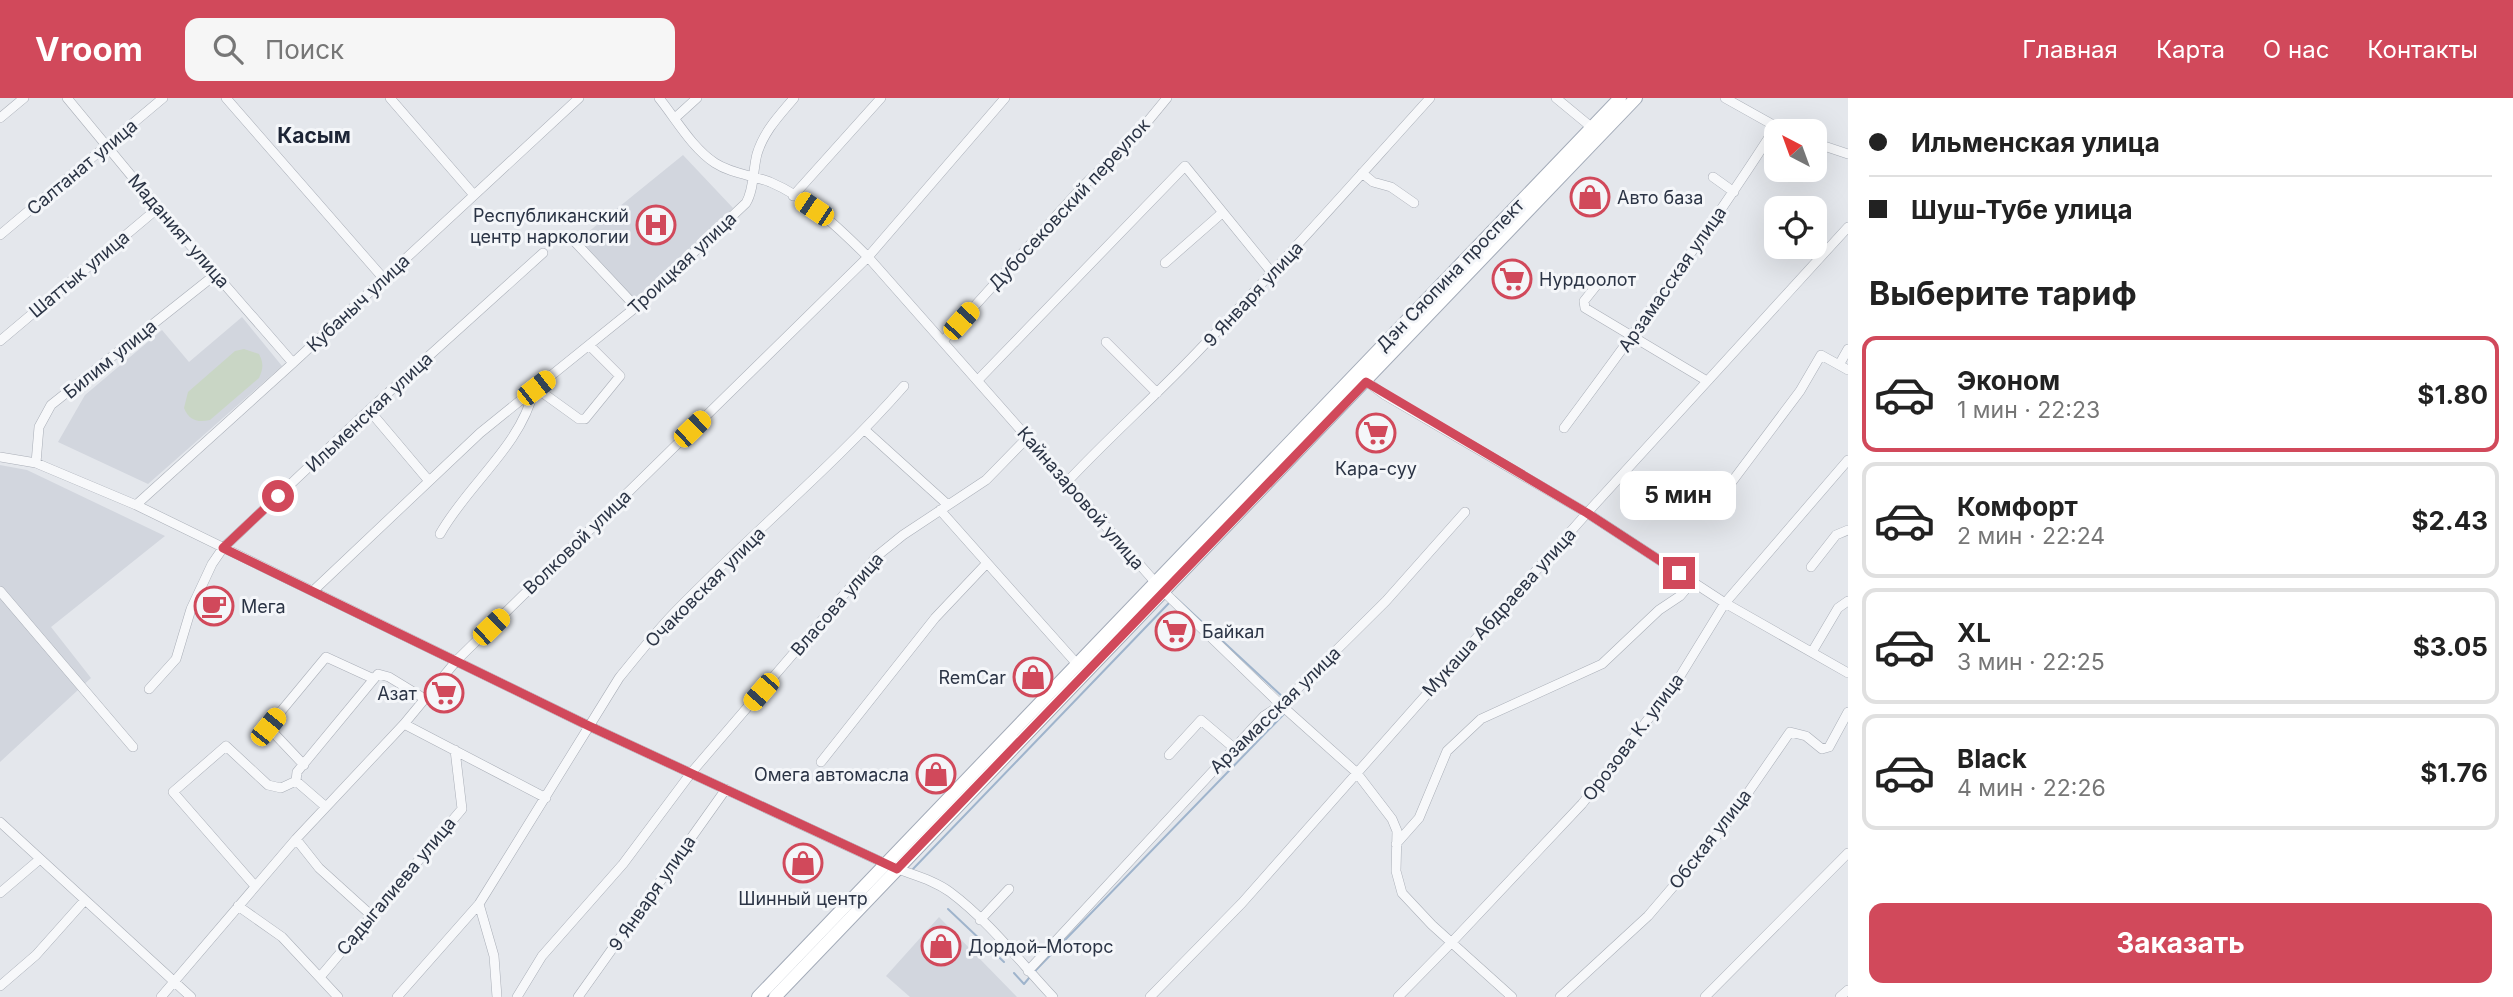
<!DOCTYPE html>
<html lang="ru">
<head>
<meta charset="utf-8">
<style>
  body { margin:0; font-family:Inter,sans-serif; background:#f6f6f6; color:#222; height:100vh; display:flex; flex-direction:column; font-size:26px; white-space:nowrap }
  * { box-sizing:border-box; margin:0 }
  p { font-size:23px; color:#767676 }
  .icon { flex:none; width:38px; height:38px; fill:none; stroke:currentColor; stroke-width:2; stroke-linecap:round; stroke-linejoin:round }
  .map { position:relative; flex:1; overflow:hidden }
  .sheet { display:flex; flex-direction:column; background:#fff; width:665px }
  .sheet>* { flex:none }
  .top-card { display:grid; align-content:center; height:154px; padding:0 21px; background:#fff }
  .needle { width:46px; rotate:319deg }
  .buttons { position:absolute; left:1764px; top:21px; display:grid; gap:14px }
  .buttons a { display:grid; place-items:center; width:63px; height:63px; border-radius:14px; background:#fff; box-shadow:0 7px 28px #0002; font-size:35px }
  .end { position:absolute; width:32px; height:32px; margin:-16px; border:9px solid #d1495b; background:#fff; box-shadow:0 0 0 4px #fff }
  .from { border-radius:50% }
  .bubble { position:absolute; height:49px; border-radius:14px; background:#fff; box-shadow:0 7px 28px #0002; font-size:23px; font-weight:700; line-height:49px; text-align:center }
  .car { position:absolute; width:21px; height:42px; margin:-21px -10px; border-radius:9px; box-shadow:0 0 5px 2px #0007; background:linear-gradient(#f5c518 24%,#345 0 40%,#f5c518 0 76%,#345 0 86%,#f5c518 0) }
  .top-card b { display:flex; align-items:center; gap:24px; height:66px; font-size:26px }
  .top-card b+b { border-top:2px solid #e0e0e0 }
  .top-card i { width:18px; height:18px; background:#222 }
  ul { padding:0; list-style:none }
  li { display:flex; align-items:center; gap:21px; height:116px; margin:0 14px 10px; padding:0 7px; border:4px solid #e0e0e0; border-radius:14px }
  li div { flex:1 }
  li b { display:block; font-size:26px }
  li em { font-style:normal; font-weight:700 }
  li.on { border-color:#d1495b }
  li>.icon { width:63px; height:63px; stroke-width:1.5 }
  h2 { padding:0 21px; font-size:32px; line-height:84px }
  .primary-button { display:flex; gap:14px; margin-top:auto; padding:14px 21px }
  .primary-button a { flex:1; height:80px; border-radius:14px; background:#d1495b; color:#fff; font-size:28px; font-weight:700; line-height:80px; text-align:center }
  header { display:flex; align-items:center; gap:42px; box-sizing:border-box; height:98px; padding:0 35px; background:#d1495b; color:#fff }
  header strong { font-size:33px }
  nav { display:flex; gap:38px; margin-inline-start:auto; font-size:24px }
  .search { width:490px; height:63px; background:#f6f6f6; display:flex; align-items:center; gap:18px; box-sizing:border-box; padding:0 24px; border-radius:14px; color:#767676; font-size:26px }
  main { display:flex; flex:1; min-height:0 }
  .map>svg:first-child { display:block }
  .built { fill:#d2d6de }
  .park { fill:#c9d6c5 }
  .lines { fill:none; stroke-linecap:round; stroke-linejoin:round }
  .stream { stroke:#9fb4cc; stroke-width:2 }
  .minor-casing { stroke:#a9aeb7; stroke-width:10 }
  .major-casing { stroke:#a3abb8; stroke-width:14 }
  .minor { stroke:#f7f8fa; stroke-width:9 }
  .major { stroke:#fff; stroke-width:12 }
  .route { stroke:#d1495b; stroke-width:9 }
  .labels { text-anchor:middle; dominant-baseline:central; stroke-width:6; stroke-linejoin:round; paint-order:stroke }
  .street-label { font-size:18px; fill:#2b3445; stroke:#f4f6f9 }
  .poi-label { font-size:18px; fill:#2b3445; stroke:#f4f6f9; text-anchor:start }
  .quarter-label { font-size:21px; font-weight:bold; fill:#1d2536; stroke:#f4f6f9 }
</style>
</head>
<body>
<header>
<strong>Vroom</strong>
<div class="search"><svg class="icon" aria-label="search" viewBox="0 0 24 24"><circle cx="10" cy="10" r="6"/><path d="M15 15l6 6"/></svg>Поиск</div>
<nav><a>Главная</a><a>Карта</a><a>О нас</a><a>Контакты</a></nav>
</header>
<main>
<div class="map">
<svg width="1848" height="899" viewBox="0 0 1848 899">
  <rect width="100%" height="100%" fill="#e4e7ec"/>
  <path class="built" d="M683,57l50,53 -100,93 -56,-60z
    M242,219l40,49 -134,118 -90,-42 27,-47 77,-65 27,32z
    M0,367l27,5 138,66 -114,91 40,51 -91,84z
    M939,819l78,80h-107l-24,-21z"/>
  <path class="park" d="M244,251l15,5c5,10 4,15 0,24l-49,42c-13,3 -21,0 -26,-12l4,-16 47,-41z"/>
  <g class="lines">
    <path class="stream" d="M1175,499l109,101
      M913,771l256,-266
      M948,811l56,53
      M1035,873l249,-257
      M1014,875l10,11 5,-6"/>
    <defs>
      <path id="minor" d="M67,0l91,110 135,155
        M226,0l158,181
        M390,0l84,97
        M659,0c17,21 33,50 56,65 17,11 37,12 55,19 38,16 70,47 98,75l295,334 118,114 75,67 36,47 5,12 -1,40 6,22 30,32 80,72
        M1556,0l40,33
        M1725,0l59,33
        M0,20l24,-20
        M675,20l22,-20
        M1815,45l33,11
        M1362,75l11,9 18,5 23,16
        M1713,79l21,15
        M793,98l88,-98
        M0,137l163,-137
        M575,144l61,65
        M1165,165l57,-50
        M1596,188l-12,15 1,7 122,73
        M0,243l158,-133
        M943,243l140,-155 51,-48 33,-40
        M1106,244l51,51
        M1839,267l9,-16
        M1363,281l22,16 202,118 138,90 123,70
        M978,282l207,-214 88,108
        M536,290l43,31h6l35,-43 -30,-30
        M369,312l60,71
        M1564,330c73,-98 145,-197 211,-300
        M865,332l83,75
        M0,359l36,6 100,42 453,221 297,138c21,10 45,14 64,28 39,29 70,70 103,105
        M36,365l3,-36 12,-22 165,-131
        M1067,384c44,-47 92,-89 136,-136 78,-81 152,-165 227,-248
        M136,407l157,-142 286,-265
        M940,412l137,154
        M1707,417l93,-124 21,-36 27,15
        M440,436c28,-50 80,-87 94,-144
        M1811,469l25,-32 12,-5
        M0,493l133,156
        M313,493l167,-158 156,-126 110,-104c8,-13 7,-34 11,-49 7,-23 22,-38 37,-56
        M1812,554l26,-44 10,-7
        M149,591l27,-30 15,-50 21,-45 11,-16 146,-138 174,-157
        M404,626l142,74
        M1169,657l32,-35 33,28
        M821,664l114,-144 52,-55
        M304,667l-36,-38 58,-70 48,22
        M326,709l-30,-26 1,-9 81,-98 11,3 36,22
        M0,724l191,175
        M296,741l23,29 53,48
        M1396,746l23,-26 28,-67 34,-32 121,-55 57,-54 21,-14 12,-14
        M255,788l-82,-94 53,-46 42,39 13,3 15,-7
        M0,795l40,-34
        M479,806l15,52 3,41
        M238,808l44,31 56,60
        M980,822l29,-31
        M1028,873l236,-255 17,-11 105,-104 79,-89
        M320,879l142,-168 -7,-59
        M0,888l36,-31 49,-55
        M161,899l135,-158 108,-115 53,-64 411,-403 137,-159
        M397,899l82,-93 140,-226c19,-23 38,-48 59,-69 74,-76 156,-143 226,-223
        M517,899l25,-41 81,-92 68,-91 186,-217 26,-21 83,-55 42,-43
        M578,899l148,-208
        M1150,899l92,-94 345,-390 261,-286
        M1398,899l54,-55 130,-138 92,-118 51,-83 123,-143
        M1560,899l88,-81 77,-90 65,-94 16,4 16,13 7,-2 19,-35
        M1705,899l143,-144
        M1840,899l8,-7"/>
      <path id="major" d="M758,899l862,-899
        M775,899l861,-899"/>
    </defs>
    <use href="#minor" class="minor-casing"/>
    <use href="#major" class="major-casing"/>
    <use href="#minor" class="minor"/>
    <use href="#major" class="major"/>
  </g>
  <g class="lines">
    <path class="route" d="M278,398l-55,52 366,178 308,143 469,-487 221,131 92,60"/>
  </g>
  <defs>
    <symbol id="shop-ring" viewBox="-11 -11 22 22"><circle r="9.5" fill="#f4f6f9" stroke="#d1495b" stroke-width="1.5"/><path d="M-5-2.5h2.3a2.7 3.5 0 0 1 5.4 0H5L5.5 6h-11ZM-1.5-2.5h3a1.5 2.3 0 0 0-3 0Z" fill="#d1495b"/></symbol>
    <symbol id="hospital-ring" viewBox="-11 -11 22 22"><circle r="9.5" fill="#f4f6f9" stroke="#d1495b" stroke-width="1.5"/><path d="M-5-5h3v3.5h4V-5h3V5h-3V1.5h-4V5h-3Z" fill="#d1495b"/></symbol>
    <symbol id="supermarket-ring" viewBox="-11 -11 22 22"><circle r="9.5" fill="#f4f6f9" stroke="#d1495b" stroke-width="1.5"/><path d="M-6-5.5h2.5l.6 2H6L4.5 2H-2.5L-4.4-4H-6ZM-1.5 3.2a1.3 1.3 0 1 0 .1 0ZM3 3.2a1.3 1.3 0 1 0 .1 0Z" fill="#d1495b"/></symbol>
    <symbol id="cafe-ring" viewBox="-11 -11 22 22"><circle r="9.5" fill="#f4f6f9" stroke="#d1495b" stroke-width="1.5"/><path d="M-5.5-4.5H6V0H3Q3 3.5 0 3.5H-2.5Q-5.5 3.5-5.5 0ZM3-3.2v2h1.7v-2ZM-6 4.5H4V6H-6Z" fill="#d1495b"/></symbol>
  </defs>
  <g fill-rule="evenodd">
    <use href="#shop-ring" x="1568" y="77" width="44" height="44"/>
    <use href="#hospital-ring" x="634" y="105" width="44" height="44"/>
    <use href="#supermarket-ring" x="1490" y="159" width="44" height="44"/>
    <use href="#supermarket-ring" x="1354" y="313" width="44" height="44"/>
    <use href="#cafe-ring" x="192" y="486" width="44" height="44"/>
    <use href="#supermarket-ring" x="1153" y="511" width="44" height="44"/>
    <use href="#shop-ring" x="1011" y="557" width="44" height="44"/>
    <use href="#supermarket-ring" x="422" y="573" width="44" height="44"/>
    <use href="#shop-ring" x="914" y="654" width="44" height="44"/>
    <use href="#shop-ring" x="781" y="743" width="44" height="44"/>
    <use href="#shop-ring" x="919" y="826" width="44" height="44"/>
  </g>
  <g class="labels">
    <g class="street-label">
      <text transform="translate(82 69) rotate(-40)">Салтанат улица</text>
      <text transform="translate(1069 106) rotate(-47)">Дубосековский переулок</text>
      <text transform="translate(179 133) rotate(49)">Маданият улица</text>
      <text transform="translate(682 165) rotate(-43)">Троицкая улица</text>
      <text transform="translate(79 176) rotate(-40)">Шаттык улица</text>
      <text transform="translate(1450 177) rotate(-46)">Дэн Сяопина проспект</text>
      <text transform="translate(1672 181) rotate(-55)">Арзамасская улица</text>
      <text transform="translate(1253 196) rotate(-47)">9 Января улица</text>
      <text transform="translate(358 205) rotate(-43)">Кубаныч улица</text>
      <text transform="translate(110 261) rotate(-39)">Билим улица</text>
      <text transform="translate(369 314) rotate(-43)">Ильменская улица</text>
      <text transform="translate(1081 400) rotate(49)">Кайназаровой улица</text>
      <text transform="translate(577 444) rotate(-44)">Волковой улица</text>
      <text transform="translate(705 489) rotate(-45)">Очаковская улица</text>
      <text transform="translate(837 506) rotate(-49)">Власова улица</text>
      <text transform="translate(1499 514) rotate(-48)">Мукаша Абдраева улица</text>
      <text transform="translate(1275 612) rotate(-44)">Арзамасская улица</text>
      <text transform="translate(1633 639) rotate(-53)">Орозова К. улица</text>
      <text transform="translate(1710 741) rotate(-52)">Обская улица</text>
      <text transform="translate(396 788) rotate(-50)">Садыгалиева улица</text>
      <text transform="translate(652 795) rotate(-55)">9 Января улица</text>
    </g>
    <g class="poi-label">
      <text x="1617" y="99">Авто база</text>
      <text x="629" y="117" text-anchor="end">Республиканский<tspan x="629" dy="21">центр наркологии</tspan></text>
      <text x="1539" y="181">Нурдоолот</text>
      <text x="1376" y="370" text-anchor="middle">Кара-суу</text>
      <text x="241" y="508">Мега</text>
      <text x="1202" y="533">Байкал</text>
      <text x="1006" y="579" text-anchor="end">RemCar</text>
      <text x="417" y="595" text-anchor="end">Азат</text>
      <text x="909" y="676" text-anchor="end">Омега автомасла</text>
      <text x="803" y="800" text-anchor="middle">Шинный центр</text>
      <text x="968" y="848">Дордой–Моторс</text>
    </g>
    <g class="quarter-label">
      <text x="314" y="37">Касым</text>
    </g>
  </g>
</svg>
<div class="buttons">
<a><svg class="needle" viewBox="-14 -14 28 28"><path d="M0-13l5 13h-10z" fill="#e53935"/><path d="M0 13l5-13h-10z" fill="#767676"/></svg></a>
<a><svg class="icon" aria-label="locate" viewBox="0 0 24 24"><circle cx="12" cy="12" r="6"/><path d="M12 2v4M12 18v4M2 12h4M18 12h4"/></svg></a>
</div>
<i class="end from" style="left:278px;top:398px"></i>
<i class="end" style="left:1679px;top:475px"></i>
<div class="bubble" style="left:1620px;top:373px;width:116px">5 мин</div>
<i class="car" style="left:814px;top:111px;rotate:304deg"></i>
<i class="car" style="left:961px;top:223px;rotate:42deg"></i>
<i class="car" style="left:536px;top:290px;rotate:52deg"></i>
<i class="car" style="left:692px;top:331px;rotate:46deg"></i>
<i class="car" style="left:491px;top:529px;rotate:46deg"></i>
<i class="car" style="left:761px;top:594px;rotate:221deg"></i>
<i class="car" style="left:268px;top:629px;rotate:39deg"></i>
</div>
<section class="sheet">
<div class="top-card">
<b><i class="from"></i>Ильменская улица</b>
<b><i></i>Шуш-Тубе улица</b>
</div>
<h2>Выберите тариф</h2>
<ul>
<li class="on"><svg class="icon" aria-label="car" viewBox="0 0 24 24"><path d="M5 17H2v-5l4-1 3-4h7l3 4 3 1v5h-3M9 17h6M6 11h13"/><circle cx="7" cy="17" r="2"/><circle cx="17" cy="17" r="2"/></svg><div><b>Эконом</b><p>1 мин · 22:23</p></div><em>$1.80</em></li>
<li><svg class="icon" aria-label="car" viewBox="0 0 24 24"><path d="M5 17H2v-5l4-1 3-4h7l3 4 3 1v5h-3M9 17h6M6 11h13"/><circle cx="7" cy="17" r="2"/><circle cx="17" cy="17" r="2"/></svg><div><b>Комфорт</b><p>2 мин · 22:24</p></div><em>$2.43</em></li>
<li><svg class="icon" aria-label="car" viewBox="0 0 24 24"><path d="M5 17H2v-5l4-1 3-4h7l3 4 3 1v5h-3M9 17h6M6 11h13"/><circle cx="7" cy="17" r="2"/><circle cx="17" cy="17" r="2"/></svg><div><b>XL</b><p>3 мин · 22:25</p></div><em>$3.05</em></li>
<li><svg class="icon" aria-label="car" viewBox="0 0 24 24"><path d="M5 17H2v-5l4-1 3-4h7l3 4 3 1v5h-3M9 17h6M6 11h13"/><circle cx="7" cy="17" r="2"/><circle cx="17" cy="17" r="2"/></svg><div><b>Black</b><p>4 мин · 22:26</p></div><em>$1.76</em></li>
</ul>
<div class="primary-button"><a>Заказать</a></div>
</section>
</main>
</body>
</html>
